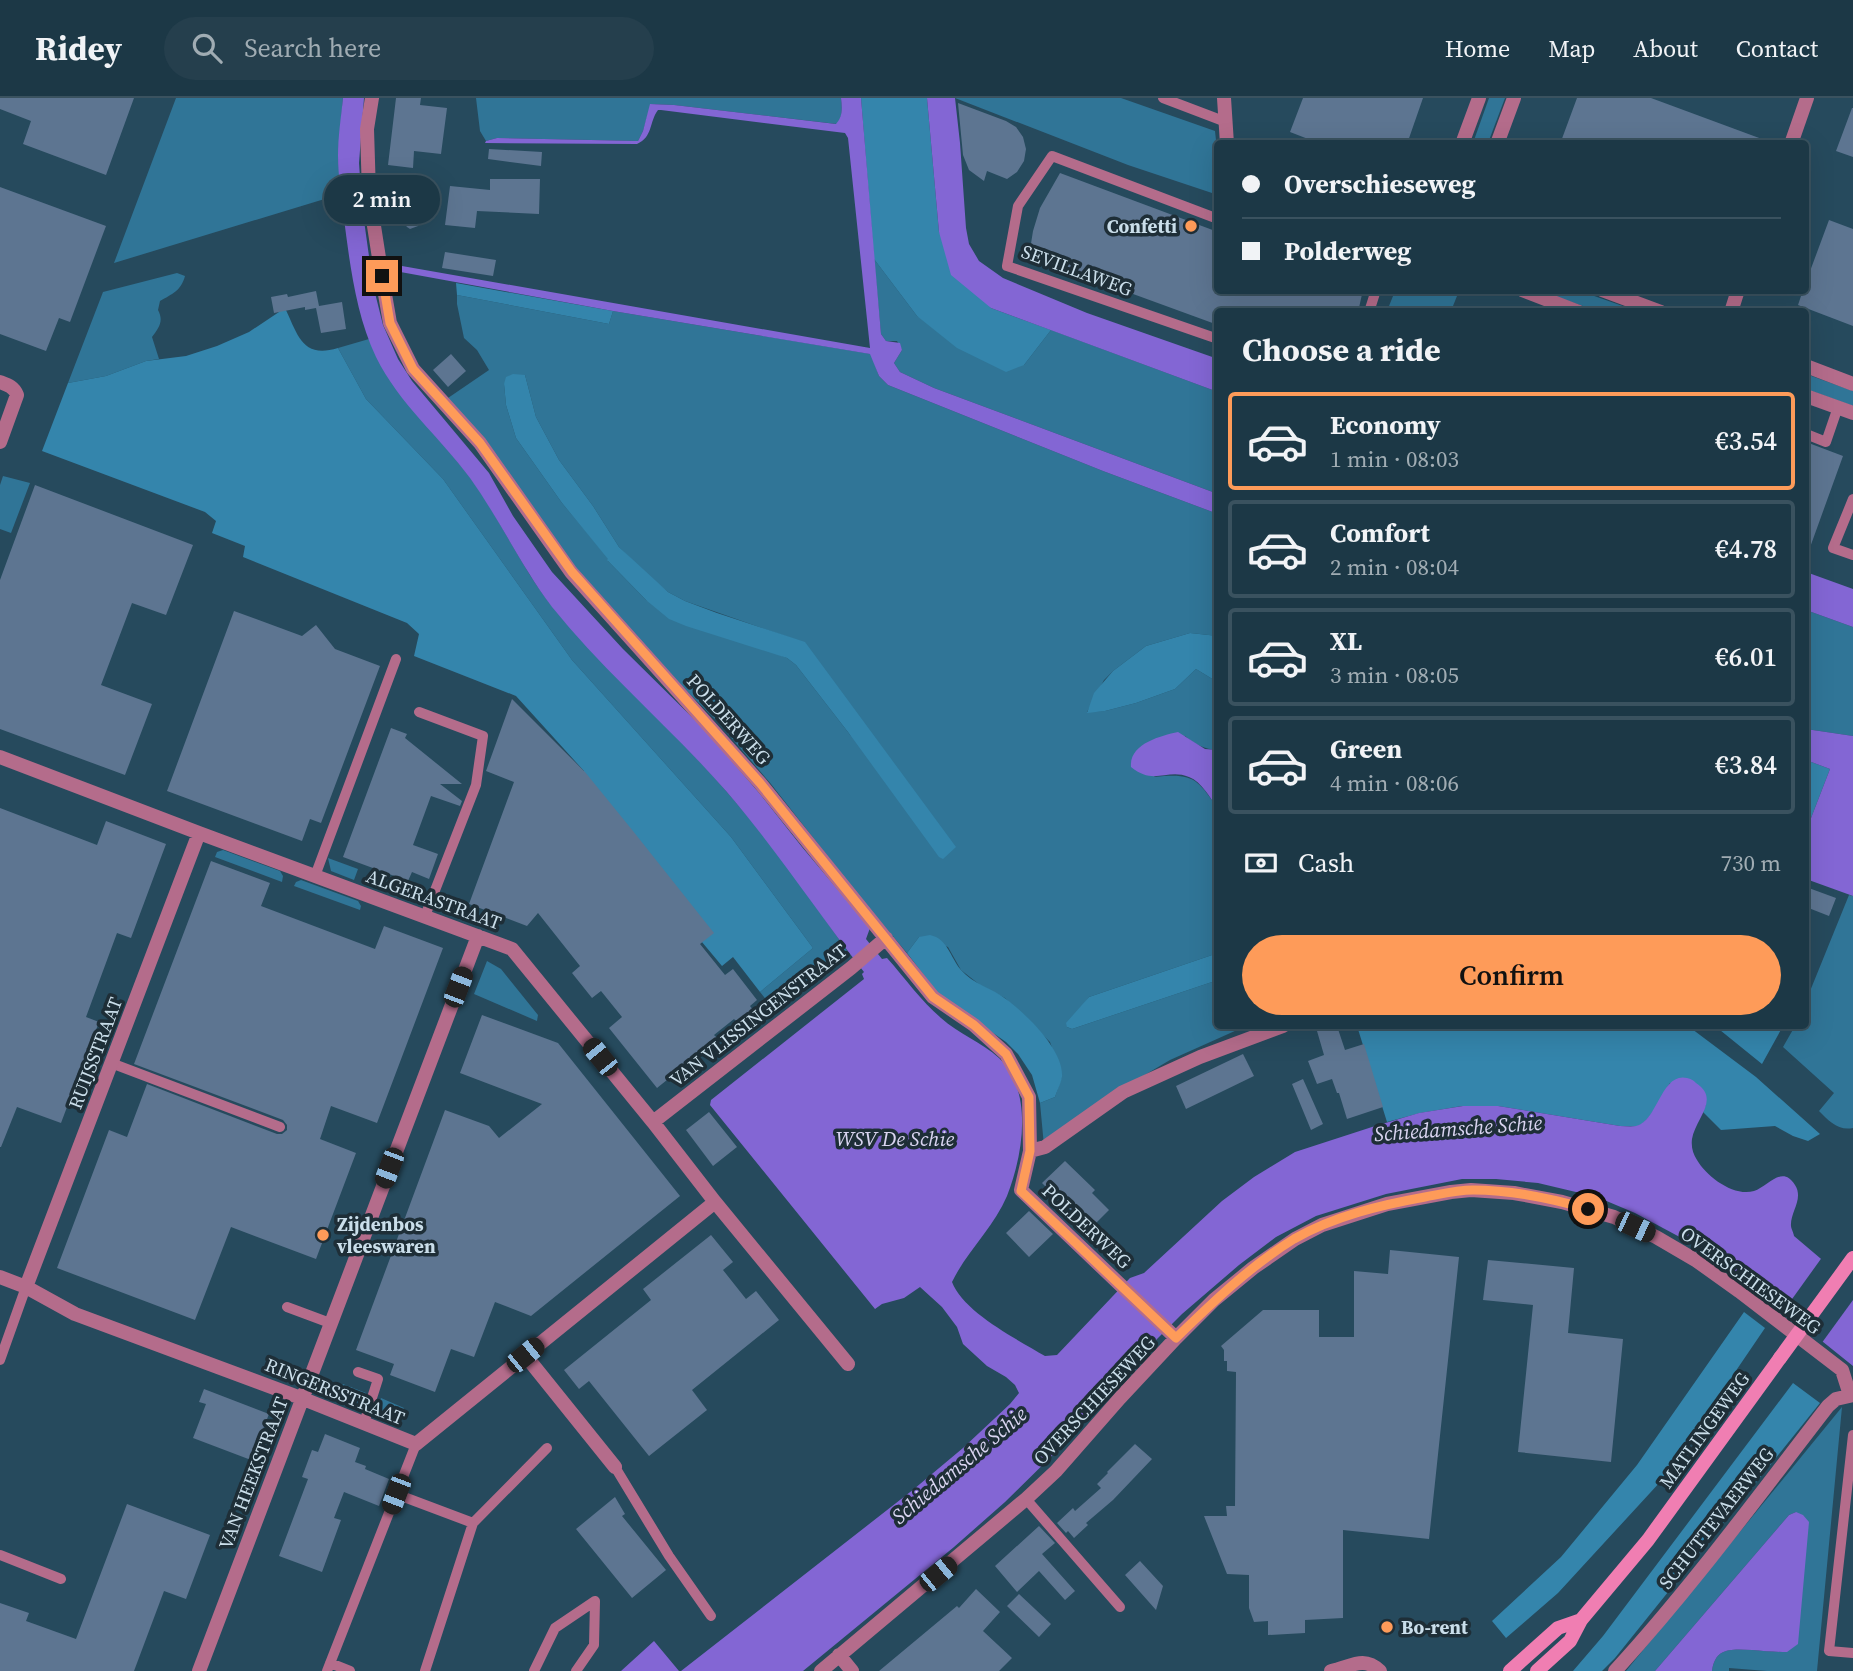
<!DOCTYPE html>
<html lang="en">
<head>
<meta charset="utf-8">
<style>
  body { margin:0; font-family:"Source Serif 4",serif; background:#253f4d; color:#f1f3f6; height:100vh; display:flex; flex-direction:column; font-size:26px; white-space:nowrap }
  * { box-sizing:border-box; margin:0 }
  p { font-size:23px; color:#a0acb3 }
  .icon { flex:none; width:38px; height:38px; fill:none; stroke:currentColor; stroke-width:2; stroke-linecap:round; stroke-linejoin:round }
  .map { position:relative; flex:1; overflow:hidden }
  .sheet { position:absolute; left:1214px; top:210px; width:595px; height:721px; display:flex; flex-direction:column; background:#1c3846; border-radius:7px; box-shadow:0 7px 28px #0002,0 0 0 2px #3a525f }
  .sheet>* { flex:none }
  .guide { position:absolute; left:1214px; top:42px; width:595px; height:154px; border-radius:7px; box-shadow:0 7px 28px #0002,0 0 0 2px #3a525f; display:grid; align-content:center; height:154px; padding:0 28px; background:#1c3846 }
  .end { position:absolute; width:32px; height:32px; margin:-16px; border:9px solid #fe9b59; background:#111; box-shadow:0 0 0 4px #111 }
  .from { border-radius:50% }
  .bubble { position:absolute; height:49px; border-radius:24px; background:#1c3846; box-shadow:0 7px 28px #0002,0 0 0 2px #3a525f; font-size:23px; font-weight:600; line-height:49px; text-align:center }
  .car { position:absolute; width:21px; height:42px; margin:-21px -10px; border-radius:9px; box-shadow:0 0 5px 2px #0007; background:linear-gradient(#222 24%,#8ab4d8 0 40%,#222 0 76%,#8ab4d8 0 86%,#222 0) }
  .guide b { display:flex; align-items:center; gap:24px; height:66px; font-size:26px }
  .guide b+b { border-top:2px solid #3a525f }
  .guide i { width:18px; height:18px; background:#f1f3f6 }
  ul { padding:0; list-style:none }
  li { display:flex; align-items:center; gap:21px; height:98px; margin:0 14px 10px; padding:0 14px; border:4px solid #3a525f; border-radius:7px }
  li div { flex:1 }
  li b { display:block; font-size:26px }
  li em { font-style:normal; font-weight:600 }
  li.current { border-color:#fe9b59 }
  li>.icon { width:63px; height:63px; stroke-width:1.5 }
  h2 { padding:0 28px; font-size:32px; line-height:84px }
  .pay { display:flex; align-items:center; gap:18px; height:77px; padding:0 28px; font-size:26px }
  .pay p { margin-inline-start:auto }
  .button { display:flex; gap:14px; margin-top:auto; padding:14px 28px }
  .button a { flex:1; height:80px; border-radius:42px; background:#fe9b59; color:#111; font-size:28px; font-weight:600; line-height:80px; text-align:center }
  header { display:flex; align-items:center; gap:42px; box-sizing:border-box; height:98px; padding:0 35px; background:#1c3846; border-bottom:2px solid #3a525f }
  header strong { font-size:33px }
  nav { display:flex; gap:38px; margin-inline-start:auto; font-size:24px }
  .search { width:490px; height:63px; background:#253f4d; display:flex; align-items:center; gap:18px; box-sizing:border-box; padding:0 24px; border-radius:38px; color:#a0acb3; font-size:26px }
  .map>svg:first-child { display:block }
  .green { fill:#307597; fill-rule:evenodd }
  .forest { fill:#3485ac }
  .water { fill:#8366d4 }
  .pier { fill:#264a5d }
  .building { fill:#5d7591 }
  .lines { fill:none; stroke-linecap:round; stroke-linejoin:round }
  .service { stroke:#b46c8b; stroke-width:10 }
  .minor { stroke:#b46c8b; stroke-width:14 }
  .secondary { stroke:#f07eb2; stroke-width:14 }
  .secondary-bridge { stroke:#f07eb2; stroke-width:14 }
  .route { stroke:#fe9b59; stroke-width:9 }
  .poi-dot { fill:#fe9b59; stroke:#1e2e37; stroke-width:2.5 }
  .labels { text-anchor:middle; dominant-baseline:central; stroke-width:7; stroke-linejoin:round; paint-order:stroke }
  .poi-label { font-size:19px; font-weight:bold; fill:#cadeea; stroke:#1e2e37; text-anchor:start }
  .street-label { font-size:19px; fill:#cadeea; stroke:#1e2e37 }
  .water-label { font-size:21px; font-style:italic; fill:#dad5f1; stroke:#1e2e37 }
</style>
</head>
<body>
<header>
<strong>Ridey</strong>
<div class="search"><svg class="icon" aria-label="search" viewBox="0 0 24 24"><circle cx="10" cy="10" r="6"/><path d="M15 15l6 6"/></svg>Search here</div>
<nav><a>Home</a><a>Map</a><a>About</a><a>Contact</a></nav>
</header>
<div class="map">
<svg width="1853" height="1573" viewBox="0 0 1853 1573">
  <rect width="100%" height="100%" fill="#264a5d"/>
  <path class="green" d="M176,0h167l-5,57 3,39 -227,69z
    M476,0h365c1,10 2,18 -4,26l-163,-19 -23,-1 -8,27 -5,10 -141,-3 -11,3 -6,-10z
    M955,0h166l94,33 3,28v36l-90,-30z
    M1489,0h16l-17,45h-15z
    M874,161l43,57 107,49 27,-35 167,62v102l-284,-106 -34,-16 -6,-9 8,-13 -5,-9h-11l-5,-7z
    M177,175l8,3c-4,15 -13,18 -25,25l-2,9c6,11 1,18 -6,27l7,22 -13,2 -40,15 -38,7 35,-91z
    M1395,193v-1l64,1 -8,20h-64z
    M1540,193h40l57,20h-40z
    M457,197l152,29 4,-13 258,43 8,22 9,9 215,86 115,43v122l-28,-3 -44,13 -33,25 -9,9 -17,32 18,-1 31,-8 39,-14 21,-20 18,11 4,5v65c-14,-1 -22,-5 -33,-14l-31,41c39,-4 43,1 64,32v144l-129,44 -22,30 5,2 146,-49v46h28l-76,34 -44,26 -82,60 -4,-43 15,-6 7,-21 -12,-34 -45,-44 -25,-13 -19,-15 -13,-23 -29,-10 -12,16 -48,-57 -88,-112 -54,-63 -83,-82 -71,-76 -115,-165 41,-28 -12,-20 -13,-12 -7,-34zM525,277l11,42 23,43 34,46 26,41 28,28 21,17 17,9 120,42 46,93 -55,-71 -9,-7 -141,-58 -38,-39 1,-2 -47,-56 -46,-65 -10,-33 -2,-21z
    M369,241c21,54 66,92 100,137 32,43 52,93 86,134 53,64 117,118 171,181 45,51 83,106 122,161l-76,55 -12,-15 53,-44 -82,-111 -159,-177 -129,-181 -77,-80 -28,-51z
    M1806,276l47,17v15l-47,-17z
    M3,378l27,7 -19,50 -11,-4v-44z
    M1806,512l47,17v109l-47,-7z
    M223,752l57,21 3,5 -1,6 -67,-25 2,-5z
    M328,760l30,11 -4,11 -23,-9z
    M301,782l57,21 3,5 -1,4 -66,-24 2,-4z
    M1849,797l4,1v232c-15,3 -24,-7 -34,-17l15,-18 -51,-46 12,-21h11v-25z
    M487,863l14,8 37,46 -1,6 -63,-27z
    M343,1286l23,9 -5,14 -5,2 -19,-8z
    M381,1300l23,10 -7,17 -20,-8 -2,-5z
    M1842,1309l-25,264h-50l-38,-3v3h-17c3,-24 20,-22 40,-21 11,1 23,2 35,2l9,-140 -7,3 -134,156h-29z"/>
  <path class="forest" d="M861,0h66l12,134 52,76 60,22 -27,35 -18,7 -49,-24 -40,-32 -43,-57z
    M456,185l157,28 -4,13 -152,-29z
    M285,210c13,27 17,51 53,40l28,51 77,80 129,181 159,177 82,111 -53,44 -27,-35 -11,9 -133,-159 -6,-22 1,-14 -68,-75 -102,-40 5,-22 -12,-11 -164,-66 2,-11 -33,-13 4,-12 -11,-9 -163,-61 26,-68 38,-7 40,-15 40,-5 31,-10 32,-14z
    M513,276l12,1 11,42 23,43 34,46 26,41 49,45 17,9 32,12 88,29 151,205 -13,12 -4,-2 -88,-121 -55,-71 -9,-7 -101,-32 -17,-7 -23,-19 -39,-40 1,-1 -46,-56 -46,-65 -10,-33 -2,-21 2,-7z
    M1190,535l28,3v49l-4,-5 -18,-11 -21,20 -39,14 -31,8 -18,2 7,-20 19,-22 33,-25z
    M1806,662l24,9 -24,62z
    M930,837c18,4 20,22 31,35 12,14 31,18 45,29 20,15 58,51 56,78 -1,6 -5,14 -7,20l-15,6 -8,-28 -14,-21 -12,-12 -66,-46 -33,-43 12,-16z
    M1218,855v27l-146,49 -5,-2 -1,-4 23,-26z
    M1357,928h331l68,51 64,57 -12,7 -15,-5 -18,-10 -54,4 -18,-18 3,-8 -36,-21c-8,12 -19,38 -32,43 -5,1 -12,0 -18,0l-122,-20h-36l-42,7 -33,9z
    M1715,928h68l-21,38z
    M1744,1214l21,16 -104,153 -103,112 -52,45 -14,-17 69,-64 76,-92z
    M1793,1285l27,20 -205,255 -13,13h-29l30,-35z"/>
  <path class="water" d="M343,0h21l-5,65 3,43 11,79 10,40 15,34 14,22 77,92 24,43 39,56 71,77 83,82 54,63 42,53 68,81 -4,11 16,20 5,-1c18,20 34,43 54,60 18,16 40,24 58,40 35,34 24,97 8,138 -13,31 -40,55 -55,86 11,30 66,58 93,74l12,-1 73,-77 14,-5 78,-72 32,-24 41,-25 77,-25 47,-14 44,-7h35l122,20c5,0 11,1 16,0 22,-5 25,-54 51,-48 4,1 6,2 9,5 25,16 -1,36 -4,56 -1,8 1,15 5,21 10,17 37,37 57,31 14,-4 28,-27 41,-6 9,14 -5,27 -4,41 0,2 3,8 3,10l59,50v80l-102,-82 -62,-42 -54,-29 -38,-16 -59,-14 -42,-4h-34l-76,15 -70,22 -40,21 -37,28 -57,49 -27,27 -87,99 -63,62 -51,45 -151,124h-122l233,-182 49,-41 47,-44 9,-11 -4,-8 -9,-8 -19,-11 -24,-22 -6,-17 -15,-20 -22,-20 -16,11 -22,6 -7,5 -165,-204 1,-5 153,-121 -2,-5 2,-2c-47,-60 -88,-123 -138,-181 -55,-63 -121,-118 -174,-184 -31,-41 -52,-87 -82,-129 -30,-41 -71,-74 -94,-121 -20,-42 -26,-92 -32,-138 -2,-21 -6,-42 -6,-63 0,-19 3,-39 5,-58z
    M841,0h20l20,236 5,7 14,2 2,7 -8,13 6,9 34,16 284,106v20l-115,-43 -215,-86 -9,-9 -9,-22 -257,-43 -218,-40v-4l7,-1 468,82 -22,-210 -3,-5 -184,-23h-3c-9,12 -5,27 -21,34l-152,-1 1,-2 11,-3 141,3 5,-10 7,-27 24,1 162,19c7,-8 6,-16 5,-26z
    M927,0h28l5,45 6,85 3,16 10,17 24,17 84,35 131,46v33l-227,-84 -40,-33 -12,-43z
    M1806,474l47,17v38l-47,-17z
    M1806,631l47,7v160l-47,-17v-48l24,-62 -24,-9z
    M1178,634l27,17 13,1v59c-8,-11 -16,-27 -29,-32 -22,-9 -35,9 -58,-10 -2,-23 29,-31 47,-35z
    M1796,1414l7,3 6,7 -11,122 -11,8c-12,0 -24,-1 -35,-2 -20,-1 -37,-3 -40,21h-57l134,-156z
    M654,1543l25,30h-58z"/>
  <path class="pier" d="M1823,1158l30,26v18l-32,44 -39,-31z"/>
  <path class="building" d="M0,0h134l-28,77 -83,-31 8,-23 -31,-12z
    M396,0h25l-1,7 27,3 -6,46 -27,-3 -1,17 -25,-3z
    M1303,0h120l-16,46h-86l-31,-12z
    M1577,0h74l119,44v2h-210z
    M958,5l48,18 10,6 7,10 3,12 -2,12 -7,11 -10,7 -20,-8 -3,10 -15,-11 -6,-15z
    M1852,10h1v49l-17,-6z
    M489,51l53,3 -1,14 -53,-7z
    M1060,75l158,59v58h145l-5,22h-140v13l-189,-69 4,-25 7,-23z
    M490,81h50l-1,35 -62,-3 -2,17 -30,-3 5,-39 40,4z
    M0,89l106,39 -36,96 -11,-4 -13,33 -46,-17z
    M418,89l2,35 -2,4 -8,3 -3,-2 -7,-9h-3l-1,-30z
    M1829,122l24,9v97l-55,-21 5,-15h3v-8z
    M445,154l51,8 -3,16 -51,-8z
    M316,193l3,15 23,-4 4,27 -25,4 -5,-25 -11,2v-3l-31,6 -3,-16 16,-3 1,3z
    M451,256l15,17 -18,16 -15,-17z
    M1806,344l37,14 -35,97 -2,-1z
    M35,387l158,60 -27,70 -34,-12 -31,82 51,19 -27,71 -125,-46v-149z
    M234,513l68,25 14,-11 19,24 45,17 -59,157 -11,-4 -8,22 -135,-50z
    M512,601l73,73 48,59 81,102 -14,11 25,31 8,-6 24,31 -7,6 3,4 -16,12 -3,-3 -20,16 4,4 -61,49 -48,-60 13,-11 -21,-26 -9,7 -20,-25 8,-7 -42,-53 -11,13 -58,-22 45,-122 -28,-11z
    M391,630l16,6 -2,4 57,46h-22l22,17 -2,5 -29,-10 -18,49 25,9 -9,25 -17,-7 -4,9 -65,-24z
    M0,710l97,37 9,-24 60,23 -35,94 -14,-5 -31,84 13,5 -38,101 -44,-16 -16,40h-1z
    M211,763l59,22 -9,23 114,43 9,-23 59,22 -66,175 -46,-17 -11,33 36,14 -40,106 -85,-32 -36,93 -138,-52 52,-138 18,7 20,-53 130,50h5l5,-4v-5l-4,-5 -149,-56z
    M1806,789l30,11 -7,18 -23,-9z
    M482,917l76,28 122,153 -149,120 -36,-14 -21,55 -23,-8 -16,43 -45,-17 4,-11 -38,-14 89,-240 44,16 10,12 43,-34 -82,-31z
    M1335,928h2l8,24 19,-6 19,63 -36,12 -8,-26h-2l-5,-14 -15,5 -9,-23 16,-6 -7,-24z
    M1243,956l11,22 -68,33 -10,-23z
    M1303,981l20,45 -12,6 -19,-46z
    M709,1014l28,35 -24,19 -27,-36z
    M1065,1063l30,29 -3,3 17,17 -26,26 -1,-11 -4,-5 1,-2 -25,-25 -1,1 -11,-11z
    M1029,1113l24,23 -24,23 -23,-24z
    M711,1137l22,27 -10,8 23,29 10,-8 23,29 -87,70 15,20 -58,46 -60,-75 -10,8 -15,-19 87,-70 -8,-11z
    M1390,1152l69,7 -30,282 -86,-9v88l-38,2v13l-37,2v-14l-14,1 -5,-14v-33l-22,-1 -23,-58h23l-1,-10h9l1,-134 -9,-1v-10h-3v-11l-3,-4 42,-36h56v27h35v-66l34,3z
    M1488,1162l86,8 -6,65 55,6 -12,123 -93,-10 15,-147 -50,-5z
    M204,1291l65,25 -18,46 -58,-22 13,-34 -7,-2z
    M325,1336l35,14 -5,14 11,4 -1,3 24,10 -10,27 -35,-14 -10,26 7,2 -19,52 -43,-16 29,-77 -6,-2 10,-27 6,2z
    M1135,1346l17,15 -39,41 -27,23 2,2 -14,13 -6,-7 -2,2 -9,-10 16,-15 2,3 26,-23 -4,-4 11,-11 -1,-1z
    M615,1399l10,17 -3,2 44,54 -34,28 -56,-69z
    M127,1406l83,31 -24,64 -22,-8 -30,80h-134v-68l29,10 -3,8 50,18z
    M1039,1428l16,17 -13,11 33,37 -10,9 -26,-29 -22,21 -22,-26z
    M1140,1463l23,25 -7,24 -31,-35z
    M976,1491l24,23 -17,19 29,27 -13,13h-120l78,-65 2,2z
    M1019,1496l32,30 -12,13 -32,-31z"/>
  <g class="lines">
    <path class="service" d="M1163,0l63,24
      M1218,121l-166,-63 -34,50 -11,60 211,73
      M1369,214l7,-22
      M1806,336l20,8 12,-35
      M1853,401l-20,49 20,7
      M419,614l64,24 -7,49 -51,131
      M315,778l81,-217
      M111,965l169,64
      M287,1209l43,16
      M0,1262l26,-73
      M358,1274l20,7 -14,44
      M1853,1337l-24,216 24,2
      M615,1369l54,89 42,60
      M396,1396l77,29 -48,148
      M1026,1401l94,108
      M473,1425l74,-75
      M0,1457l61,24
      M330,1565l20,8
      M327,1573l89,-227
      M534,1573l21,-43 40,-27 -1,44 -18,26"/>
    <path class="minor" d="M372,0l-5,31 2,65 13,83 8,46 23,46 67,74 91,129 189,211 173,214 41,28 32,29 23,43 1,54 -9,39 155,148
      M1224,0l3,46
      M1462,46l17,-46
      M1497,46l17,-46
      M1791,46l16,-46
      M1522,192l57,22
      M1602,192l59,22
      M1731,214l7,-22
      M1806,268l47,18
      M0,284c8,3 14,5 17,13l-17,47
      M1806,298l47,17
      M0,659l199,76 313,116 141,173 62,80 133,162
      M653,1024l198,-154 35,-30
      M1030,1053l15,-4 78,-55 77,-35 83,-31
      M0,1179l26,10 49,27 226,84 115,46 299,-242
      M26,1189l173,-454
      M525,1257l90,112
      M839,1557l13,16
      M199,1573l279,-735
      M821,1573l205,-172 30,-28 64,-73 56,-60 38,-38 39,-32 42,-29 27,-14 65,-21 64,-12 20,-2 43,3 48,9 52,15 42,20 41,24 42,30 103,79 8,25
      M1331,1573c20,-4 32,-16 49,0
      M1615,1573c77,-84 144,-176 213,-265l8,-7 17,-4"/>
    <path class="secondary" d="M1510,1573l48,-43 23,-8
      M1537,1573l33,-30 11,-21 67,-80 132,-182"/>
    <path class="secondary-bridge" d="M1780,1260l73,-100"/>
  </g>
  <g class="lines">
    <path class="route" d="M382,178l8,47 23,46 67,74 92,129 188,211 173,214 41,28 32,29 23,43 1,54 -9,40 155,147c37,-36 74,-72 118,-99 40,-23 87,-34 131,-42 16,-3 32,-7 48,-7 39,0 77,8 115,19"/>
  </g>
  <g class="poi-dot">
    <circle cx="1191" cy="128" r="7"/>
    <circle cx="323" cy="1137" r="7"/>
    <circle cx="1387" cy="1529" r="7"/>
  </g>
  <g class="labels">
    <g class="poi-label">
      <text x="1177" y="128" text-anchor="end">Confetti</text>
      <text x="337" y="1126">Zijdenbos<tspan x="337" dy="22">vleeswaren</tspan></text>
      <text x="1401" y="1529">Bo-rent</text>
    </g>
    <g class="street-label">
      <text transform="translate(1077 172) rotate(20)">SEVILLAWEG</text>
      <text transform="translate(729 621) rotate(48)">POLDERWEG</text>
      <text transform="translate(434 801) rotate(20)">ALGERASTRAAT</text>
      <text transform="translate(758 917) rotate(-38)">VAN VLISSINGENSTRAAT</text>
      <text transform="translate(95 955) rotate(-69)">RUIJSSTRAAT</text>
      <text transform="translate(1087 1128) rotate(43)">POLDERWEG</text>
      <text transform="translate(1751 1182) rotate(36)">OVERSCHIESEWEG</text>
      <text transform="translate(335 1293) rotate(22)">RINGERSSTRAAT</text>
      <text transform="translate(1094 1302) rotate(-47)">OVERSCHIESEWEG</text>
      <text transform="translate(1704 1332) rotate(-54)">MATLINGEWEG</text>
      <text transform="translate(253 1375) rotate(-69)">VAN HEEKSTRAAT</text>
      <text transform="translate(1716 1420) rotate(-52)">SCHUTTEVAERWEG</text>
    </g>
    <g class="water-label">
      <text transform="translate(1458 1030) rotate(-4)">Schiedamsche Schie</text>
      <text x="895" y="1040">WSV De Schie</text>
      <text transform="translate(959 1367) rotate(-40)">Schiedamsche Schie</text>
    </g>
  </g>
</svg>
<i class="end from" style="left:1588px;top:1111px"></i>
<i class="end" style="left:382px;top:178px"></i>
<div class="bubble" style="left:324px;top:77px;width:116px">2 min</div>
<i class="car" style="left:458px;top:889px;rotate:21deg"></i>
<i class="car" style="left:600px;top:959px;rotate:321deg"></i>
<i class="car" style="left:389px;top:1070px;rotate:201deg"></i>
<i class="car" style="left:1635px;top:1129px;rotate:115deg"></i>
<i class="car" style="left:525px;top:1257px;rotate:51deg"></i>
<i class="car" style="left:396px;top:1396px;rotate:201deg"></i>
<i class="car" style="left:938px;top:1476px;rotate:51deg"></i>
<div class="guide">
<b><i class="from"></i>Overschieseweg</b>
<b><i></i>Polderweg</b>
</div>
<section class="sheet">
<h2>Choose a ride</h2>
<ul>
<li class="current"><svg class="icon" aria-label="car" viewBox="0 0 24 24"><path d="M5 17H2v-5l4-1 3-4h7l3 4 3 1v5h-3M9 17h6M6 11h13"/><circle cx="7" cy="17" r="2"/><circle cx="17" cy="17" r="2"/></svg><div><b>Economy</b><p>1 min · 08:03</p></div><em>€3.54</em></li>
<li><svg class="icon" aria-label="car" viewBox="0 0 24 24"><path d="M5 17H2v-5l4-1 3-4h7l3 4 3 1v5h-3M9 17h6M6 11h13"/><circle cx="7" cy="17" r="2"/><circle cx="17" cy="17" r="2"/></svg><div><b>Comfort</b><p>2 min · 08:04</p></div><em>€4.78</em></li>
<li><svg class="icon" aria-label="car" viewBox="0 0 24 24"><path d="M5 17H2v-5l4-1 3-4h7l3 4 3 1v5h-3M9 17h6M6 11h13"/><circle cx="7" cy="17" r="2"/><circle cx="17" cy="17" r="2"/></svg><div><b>XL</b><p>3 min · 08:05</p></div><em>€6.01</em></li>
<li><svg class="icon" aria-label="car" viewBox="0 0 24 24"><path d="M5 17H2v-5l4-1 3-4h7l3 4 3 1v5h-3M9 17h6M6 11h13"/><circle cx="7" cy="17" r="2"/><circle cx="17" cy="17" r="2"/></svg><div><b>Green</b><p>4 min · 08:06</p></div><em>€3.84</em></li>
</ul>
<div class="pay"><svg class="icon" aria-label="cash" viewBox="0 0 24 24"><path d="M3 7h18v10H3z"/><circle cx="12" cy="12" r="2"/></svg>Cash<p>730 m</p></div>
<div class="button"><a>Confirm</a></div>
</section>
</div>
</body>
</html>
